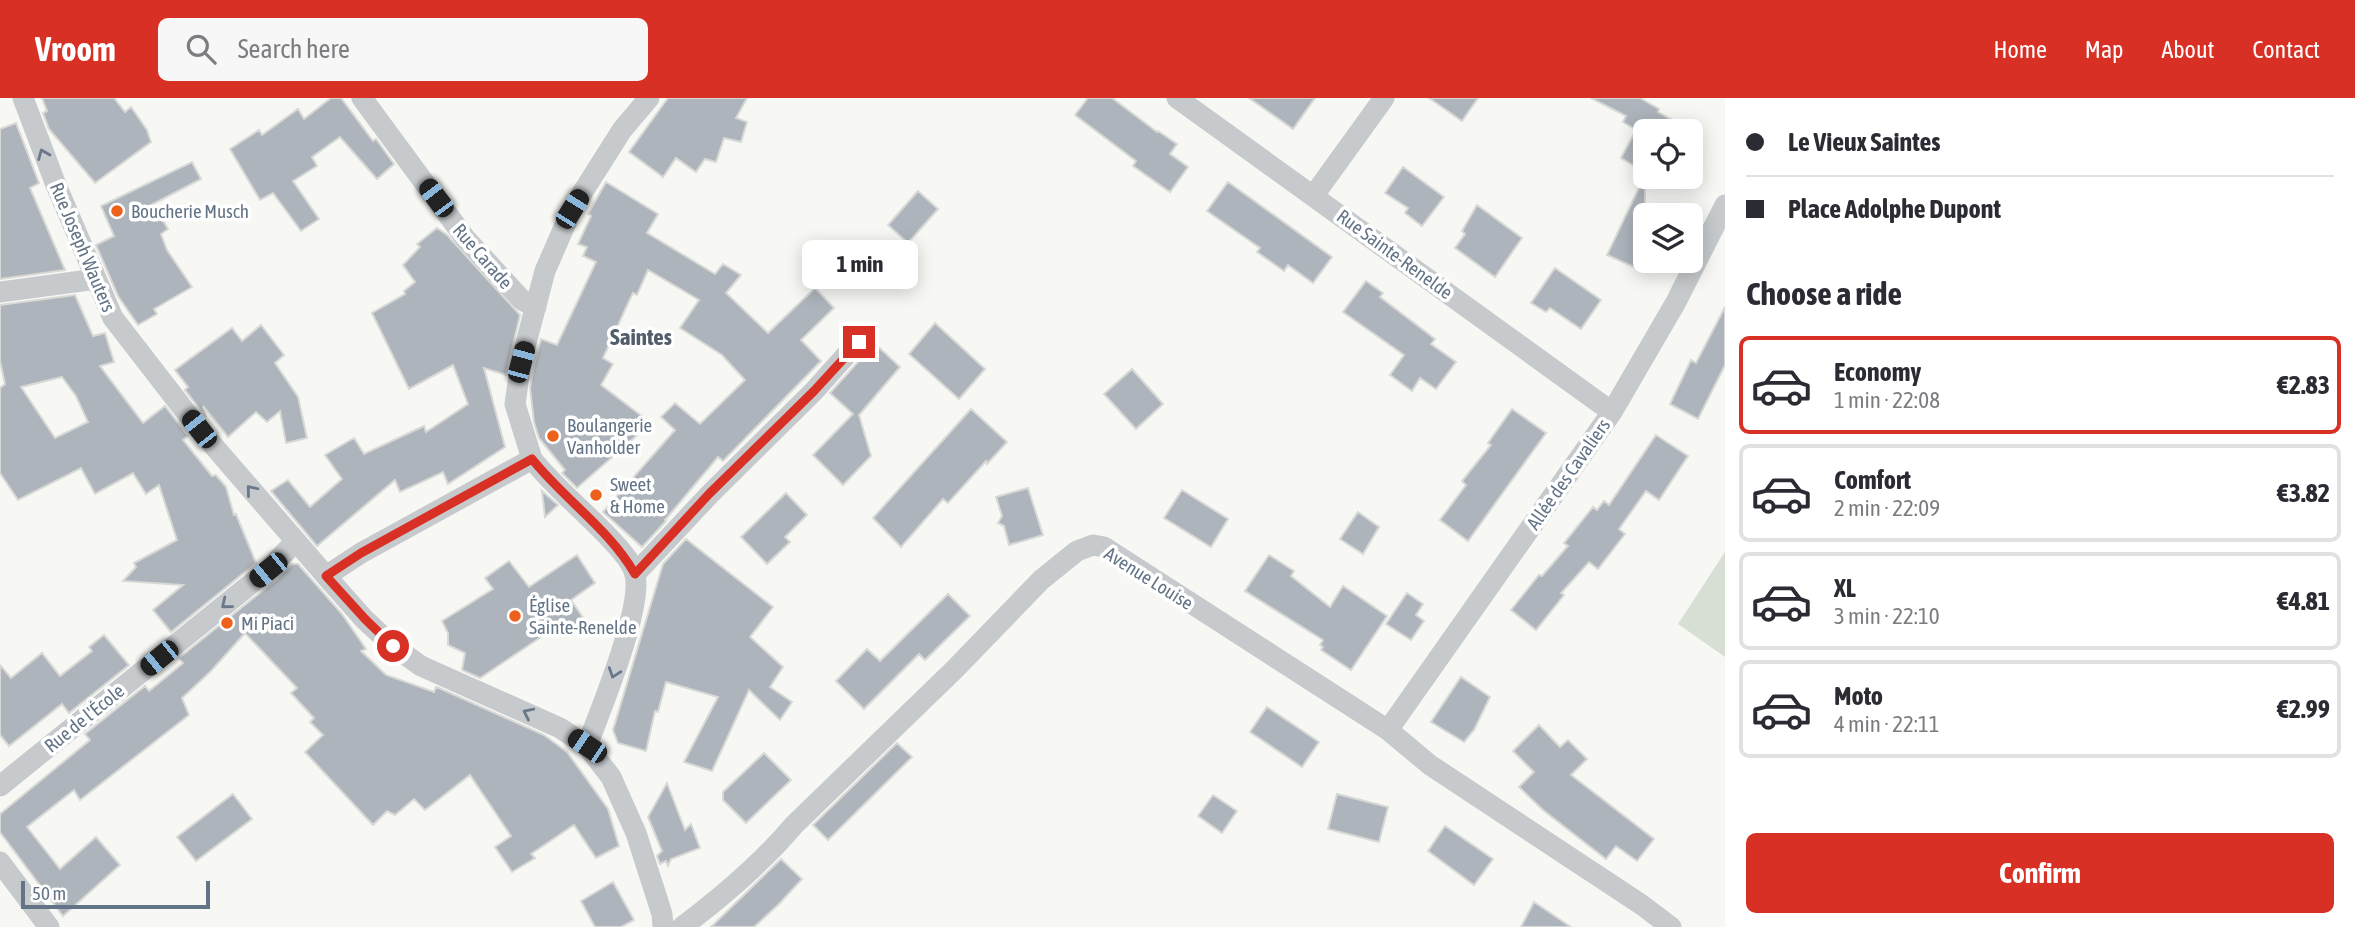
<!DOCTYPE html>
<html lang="en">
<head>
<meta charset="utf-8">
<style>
  body { margin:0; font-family:"Asap Condensed",sans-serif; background:#f7f7f7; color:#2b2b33; height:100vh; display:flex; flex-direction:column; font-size:26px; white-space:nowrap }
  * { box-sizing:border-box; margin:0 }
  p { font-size:23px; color:#7c7c81 }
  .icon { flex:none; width:38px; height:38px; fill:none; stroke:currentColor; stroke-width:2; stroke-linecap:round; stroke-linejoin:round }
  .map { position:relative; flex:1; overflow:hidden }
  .panel { display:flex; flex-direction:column; background:#fff; width:630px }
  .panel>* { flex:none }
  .top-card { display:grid; align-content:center; height:154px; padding:0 21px; background:#fff }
  .controls { position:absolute; left:1633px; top:21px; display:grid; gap:14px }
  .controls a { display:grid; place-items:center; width:70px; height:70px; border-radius:10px; background:#fff; box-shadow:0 4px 18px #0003; font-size:35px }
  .scale { position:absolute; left:21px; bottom:18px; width:189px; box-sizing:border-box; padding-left:7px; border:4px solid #647487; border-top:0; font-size:19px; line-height:24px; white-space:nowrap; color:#647487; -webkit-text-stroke:5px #fff; paint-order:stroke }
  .end { position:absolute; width:32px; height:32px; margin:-16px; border:9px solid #d93025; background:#fff; box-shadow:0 0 0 4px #fff }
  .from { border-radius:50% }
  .bubble { position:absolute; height:49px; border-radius:10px; background:#fff; box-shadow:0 4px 18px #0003; font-size:23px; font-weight:700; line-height:49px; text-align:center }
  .car { position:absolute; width:21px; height:42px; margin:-21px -10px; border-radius:9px; box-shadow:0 0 5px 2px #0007; background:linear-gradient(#222 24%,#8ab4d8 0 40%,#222 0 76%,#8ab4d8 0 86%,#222 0) }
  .top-card b { display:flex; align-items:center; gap:24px; height:66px; font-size:26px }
  .top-card b+b { border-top:2px solid #e1e1e2 }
  .top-card i { width:18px; height:18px; background:#2b2b33 }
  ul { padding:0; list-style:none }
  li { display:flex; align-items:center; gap:21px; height:98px; margin:0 14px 10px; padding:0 7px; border:4px solid #e1e1e2; border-radius:10px }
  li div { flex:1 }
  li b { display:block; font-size:26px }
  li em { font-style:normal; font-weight:700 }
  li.current { border-color:#d93025 }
  li>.icon { width:63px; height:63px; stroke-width:1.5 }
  h2 { padding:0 21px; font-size:32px; line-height:84px }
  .cta { display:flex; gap:14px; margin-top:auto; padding:14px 21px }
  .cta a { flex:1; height:80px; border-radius:10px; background:#d93025; color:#fff; font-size:28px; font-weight:700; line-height:80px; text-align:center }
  header { display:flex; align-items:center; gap:42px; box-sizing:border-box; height:98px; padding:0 35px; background:#d93025; color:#fff }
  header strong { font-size:33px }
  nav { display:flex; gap:38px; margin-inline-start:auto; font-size:24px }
  .search { width:490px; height:63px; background:#f7f7f7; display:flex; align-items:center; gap:18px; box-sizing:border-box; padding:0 24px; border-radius:10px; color:#7c7c81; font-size:26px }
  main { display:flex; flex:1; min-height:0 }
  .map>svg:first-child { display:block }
  .green { fill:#d7dfd4 }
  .building { fill:#adb4bb; stroke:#d8d9d6; stroke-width:2; fill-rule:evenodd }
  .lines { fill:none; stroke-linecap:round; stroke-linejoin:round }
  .minor { stroke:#c6cacd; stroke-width:21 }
  .oneway { stroke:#69788a }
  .route { stroke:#d93025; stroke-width:9 }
  .poi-dot { fill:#ee611d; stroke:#fff; stroke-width:2.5 }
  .labels { text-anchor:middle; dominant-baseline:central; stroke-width:7; stroke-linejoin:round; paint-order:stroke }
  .poi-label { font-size:19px; fill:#647487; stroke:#fff; text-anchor:start }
  .street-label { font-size:19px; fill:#647487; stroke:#fff }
  .quarter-label { font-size:23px; font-weight:bold; fill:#535e6b; stroke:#fff }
</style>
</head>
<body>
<header>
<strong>Vroom</strong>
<div class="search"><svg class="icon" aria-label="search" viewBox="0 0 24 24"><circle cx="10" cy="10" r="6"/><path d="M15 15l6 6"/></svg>Search here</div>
<nav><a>Home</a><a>Map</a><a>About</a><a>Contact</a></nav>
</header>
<main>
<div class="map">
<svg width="1725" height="829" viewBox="0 0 1725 829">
  <rect width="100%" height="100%" fill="#f7f7f4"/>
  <path class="green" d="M1725,454v105l-47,-33z"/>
  <path class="building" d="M42,0h72l11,14 6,-5 16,23 4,12 -56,41 -46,-54 -6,-16 4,-2z
    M331,0h10l32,43 3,-2 18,25 -17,15 -37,-42 -28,20 5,9 -24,15 26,38 -18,12 -28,-38 -13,7 -30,-51 29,-19 3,5 36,-26 6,10z
    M668,0h79l-11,20 11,4 -6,20 -17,-4 -8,24 -11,-3 -9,13 -20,-14 -13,19 -34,-25z
    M1088,0h24l45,34 1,-1 19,13 -7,10 18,13 -18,25 -37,-26 3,-5 -61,-46z
    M1249,0h66l-22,31z
    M1429,0h49l-16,23z
    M1591,0h49l19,11 -1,3 34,19h-47v41l-24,-14 15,-28 -13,-8 3,-6z
    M16,25l23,60 -9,5 35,82 -65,9v-150z
    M192,64l9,17 -48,25 15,25 -7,5 6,16 25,37 -38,22 3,5 -19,11 -20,-29 -22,-51 18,-9 -13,-30z
    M1403,69l41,30 -22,29 -17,-13 3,-5 -23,-15z
    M1645,77v97l-38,-17z
    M606,84l52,32 -11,19 68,41 8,-10 18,11 -15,18 42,40 47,-45 19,20 -33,32 20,21 -98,100 -5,-4 -53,63 1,1 -24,26 -39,-35 72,-82 -14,-13 14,-14 25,21 45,-44 -23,-25 -42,-27 19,-28 -51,-30 -11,25 -4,-2 -4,8 -26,57 10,6 -12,21 50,38 -74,65 -15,-15 3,-3 -26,-32 -5,-16 -4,-34 4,-23 7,-26 16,6 39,-83 -13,-6 4,-9 -9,-3 13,-28 -3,-2z
    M1228,84l104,75 -19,26 -25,-18 -4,6 -27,-19 3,-4 -53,-37z
    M918,93l20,18 -30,34 -20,-18z
    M1477,107l45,33 -27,39 -40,-29 10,-14 -3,-3z
    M437,130l10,7 73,80 -14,60 -22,-7 21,79 -57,37 -5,-12 -43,20 -5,-12 -78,66 -46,-55 17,-11 22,27 32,-28 -17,-24 29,-17 10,16 60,-28 2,6 42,-28 -15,-39 -44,24 -37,-76 33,-19 -1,-3 11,-9 -12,-17 17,-18 -3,-3z
    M1555,170l46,32 -20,29 -31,-21 -4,4 -15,-9z
    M1366,183l17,12 -3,4 55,42 -4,5 25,18 -20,27 -16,-11 -8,13 -22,-16 14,-20 -61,-43z
    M75,197l18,41 12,-3 9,29 -14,4 43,57 22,-17 23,30 -5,4 29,36 4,-1 10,12 8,28 2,-1 20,49 -85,69 -18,-22 30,-25 -60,-4 13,-14 -2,-4 43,-23 -18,-55 -13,9 -13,-21 -38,21 -14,-26 -63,32 -18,-27v-85l5,-4 -5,-23v-56zM62,279l14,19 12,26 -33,16 -34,-51z
    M1725,209v58l-27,54 -28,-15 21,-44 5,3z
    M935,225l50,46 -26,30 -50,-45z
    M261,227l23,30 -9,8 23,34 9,41 -21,5 -6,-32 -13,11 -11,-10 -28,25 -25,-31 3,11 -21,-27 3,-3 -13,-17 57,-42 10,13z
    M872,243l28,26 -41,48 12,41 -28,29 -30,-30 40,-41 -23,-21 38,-42z
    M1132,271l31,35 -27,25 -32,-35z
    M971,311l36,33 -20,22 -1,-3 -38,42 -5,-4 -42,48 -28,-29z
    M1512,311l34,24 -78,108 -28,-21 26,-35 -4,-4 29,-36 -3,-2z
    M1656,337l32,21 -29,44 -13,-9 -27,38 6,5 -27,35 -9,-7 -28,31 3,2 -28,35 -25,-20 28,-35 3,1 26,-30 -4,-3 29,-36 4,3 7,-9 5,4z
    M1028,390l15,47 -34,10 -5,-19 -6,-3 4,-7 -6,-19z
    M1182,392l46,29 -17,28 -47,-29z
    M542,393l16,14 -13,12z
    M786,395l21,22 -22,22 5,5 -23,22 -26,-27z
    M1358,414l21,15 -16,27 -23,-15z
    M686,441l87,68 -23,30 33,30 -13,20 22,15 -12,18 -31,-30 -37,81 -28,-9 34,-65 -52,-15 -8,30 -3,-1 -9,40 -28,-8 -5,-13 50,-166z
    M577,457l18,28 -24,17 13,19 -26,17 -5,-7 -73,49 -18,-8 3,-17 -17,-8v-12l-6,-12 51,-32 -8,-11 24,-17 20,26z
    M1269,457l25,16 -3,5 39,31 13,-21 44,30 -36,54 -30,-20 2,-3 -3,-2 3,-5 -78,-49z
    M292,466h6l44,50 24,35 -5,2 25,24 48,17 2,-5 3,1 105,47 23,17 41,57 11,37 -23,12 -22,-33 -43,29 4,4 -23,14 -17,-25 16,-11 -41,-61 -45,35 -11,-11 -19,16 -8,-4 -14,14 -68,-73 18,-17 -13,-13 4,-4 -23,-25 6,-5 -52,-55 -34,38 -29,27 7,17 -109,85 -6,-10 -47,37 33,42 36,-32 24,28 -57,51 -63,-84v-18l90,-74 -5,-6 60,-48 4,5 34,-28 -4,-5 97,-78z
    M1407,495l16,11 -7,11 8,6 -13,19 -25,-16z
    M948,496l22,22 -45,44 -6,-6 -55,55 -28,-28 31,-32 13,12z
    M104,537l25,30 -60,48 -7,-9 -53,42 -9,-11v-70l11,13 31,-25 18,23 32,-25 -3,-4z
    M1461,579l29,20 -16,33 -10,12 -33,-20z
    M1267,609l52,35 -17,25 -52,-35z
    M1539,627l21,22 8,-7 19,19 -16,16 83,64 -17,22 -21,-15 -10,13 -63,-49 -24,-23 15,-15 -21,-21z
    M897,645l15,14 -84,83 -15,-15z
    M764,655l27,27 -45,43 -23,-23v-8z
    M667,685l18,47 6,-6 9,24 -29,11 -3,7 -2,-5 -6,3 -3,-8 5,-5 -14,-34z
    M233,696l19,25 -56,42 -19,-24z
    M1337,696l51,13 -9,35 -51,-13z
    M1213,697l24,16 -15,22 -24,-17z
    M1445,728l48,33 -19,26 -46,-34z
    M781,761l21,20 -23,25 -25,23h-43z
    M613,784l21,38 -13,7h-26l-14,-26z
    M1534,804l37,25h-50z"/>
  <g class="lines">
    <path class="minor" d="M23,0l33,87 57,133 86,111 127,147
      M362,0l103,140 57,62 14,7
      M1177,0l435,314
      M1314,97l70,-97
      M0,194l96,-13
      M532,361l-17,-55 6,-42 24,-91 27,-62 50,-79 27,-32
      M635,476l75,-80 104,-103 44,-49
      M1388,632l224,-318 64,-110 49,-97
      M587,648c13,-35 56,-138 48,-171 -1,-7 -8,-17 -13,-23 -27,-33 -63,-59 -90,-93l-171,94 -35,23 38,43 29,27 28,20 139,62 27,18 24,31 25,56 26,81 1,13
      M0,688l268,-216 27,-28
      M0,764l49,65
      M682,829c40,-30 79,-63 112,-102l161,-156 86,-89 36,-29 16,-6 11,2 284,183 42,35 212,140 29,22"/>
  </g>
  <defs><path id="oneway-chevron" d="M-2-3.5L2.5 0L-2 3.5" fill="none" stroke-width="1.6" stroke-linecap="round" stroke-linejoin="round" transform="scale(1.75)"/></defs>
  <g class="oneway">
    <use href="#oneway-chevron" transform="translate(43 56) rotate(-112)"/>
    <use href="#oneway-chevron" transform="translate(251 392) rotate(-130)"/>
    <use href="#oneway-chevron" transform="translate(226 506) rotate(141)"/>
    <use href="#oneway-chevron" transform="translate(614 575) rotate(109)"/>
    <use href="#oneway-chevron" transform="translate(528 615) rotate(-154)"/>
  </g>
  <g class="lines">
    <path class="route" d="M393,548l-28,-27 -39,-43 35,-23 171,-94c32,40 77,70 103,115l74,-80 105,-103 45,-49"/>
  </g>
  <g class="poi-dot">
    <circle cx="117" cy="113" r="7"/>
    <circle cx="553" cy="338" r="7"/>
    <circle cx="596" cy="397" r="7"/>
    <circle cx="515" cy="518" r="7"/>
    <circle cx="227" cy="525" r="7"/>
  </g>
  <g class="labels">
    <g class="poi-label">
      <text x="131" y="113">Boucherie Musch</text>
      <text x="567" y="327">Boulangerie<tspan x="567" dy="22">Vanholder</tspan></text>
      <text x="610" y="386">Sweet<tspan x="610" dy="22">&amp; Home</tspan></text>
      <text x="529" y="507">Église<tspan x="529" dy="22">Sainte-Renelde</tspan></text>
      <text x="241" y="525">Mi Piaci</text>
    </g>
    <g class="street-label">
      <text transform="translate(83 149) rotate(67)">Rue Joseph Wauters</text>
      <text transform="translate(1395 156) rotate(36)">Rue Sainte-Renelde</text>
      <text transform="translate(483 158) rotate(49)">Rue Carade</text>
      <text transform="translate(1568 376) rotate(-55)">Allée des Cavaliers</text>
      <text transform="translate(1149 480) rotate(32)">Avenue Louise</text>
      <text transform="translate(84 620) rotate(-39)">Rue de l'École</text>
    </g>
    <g class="quarter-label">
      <text x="641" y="239">Saintes</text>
    </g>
  </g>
</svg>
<div class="controls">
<a><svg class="icon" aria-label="locate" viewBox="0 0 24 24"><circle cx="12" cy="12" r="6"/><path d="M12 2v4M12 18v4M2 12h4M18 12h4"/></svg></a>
<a><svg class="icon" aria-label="layers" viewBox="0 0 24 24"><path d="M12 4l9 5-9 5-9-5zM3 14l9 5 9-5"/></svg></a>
</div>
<div class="scale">50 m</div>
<i class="end from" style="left:393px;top:548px"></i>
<i class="end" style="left:859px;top:244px"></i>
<div class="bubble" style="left:802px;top:142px;width:116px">1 min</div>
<i class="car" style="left:436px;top:100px;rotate:323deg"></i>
<i class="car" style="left:572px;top:111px;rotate:32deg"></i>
<i class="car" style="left:521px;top:264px;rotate:15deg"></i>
<i class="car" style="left:199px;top:331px;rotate:322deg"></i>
<i class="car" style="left:268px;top:472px;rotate:231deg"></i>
<i class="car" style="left:159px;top:560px;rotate:231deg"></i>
<i class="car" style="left:587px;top:648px;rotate:304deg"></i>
</div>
<section class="panel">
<div class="top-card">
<b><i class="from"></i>Le Vieux Saintes</b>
<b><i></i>Place Adolphe Dupont</b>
</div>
<h2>Choose a ride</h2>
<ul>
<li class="current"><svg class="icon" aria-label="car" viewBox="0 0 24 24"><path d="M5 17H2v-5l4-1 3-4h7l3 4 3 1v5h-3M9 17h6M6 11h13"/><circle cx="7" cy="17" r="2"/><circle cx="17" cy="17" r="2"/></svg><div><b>Economy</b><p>1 min · 22:08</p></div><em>€2.83</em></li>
<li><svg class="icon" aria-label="car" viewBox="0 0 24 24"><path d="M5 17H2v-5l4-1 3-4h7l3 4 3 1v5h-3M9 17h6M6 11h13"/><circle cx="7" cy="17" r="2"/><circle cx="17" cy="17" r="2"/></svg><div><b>Comfort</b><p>2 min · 22:09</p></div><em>€3.82</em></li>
<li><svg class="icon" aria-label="car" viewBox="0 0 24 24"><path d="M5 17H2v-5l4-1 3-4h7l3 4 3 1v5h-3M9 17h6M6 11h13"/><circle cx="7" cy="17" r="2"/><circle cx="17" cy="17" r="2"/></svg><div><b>XL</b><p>3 min · 22:10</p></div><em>€4.81</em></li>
<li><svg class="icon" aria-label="car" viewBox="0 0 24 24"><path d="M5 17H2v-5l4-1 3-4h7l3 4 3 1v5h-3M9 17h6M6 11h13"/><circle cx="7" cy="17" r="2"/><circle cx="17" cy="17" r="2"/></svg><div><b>Moto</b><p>4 min · 22:11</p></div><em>€2.99</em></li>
</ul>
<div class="cta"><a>Confirm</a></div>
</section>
</main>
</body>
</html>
